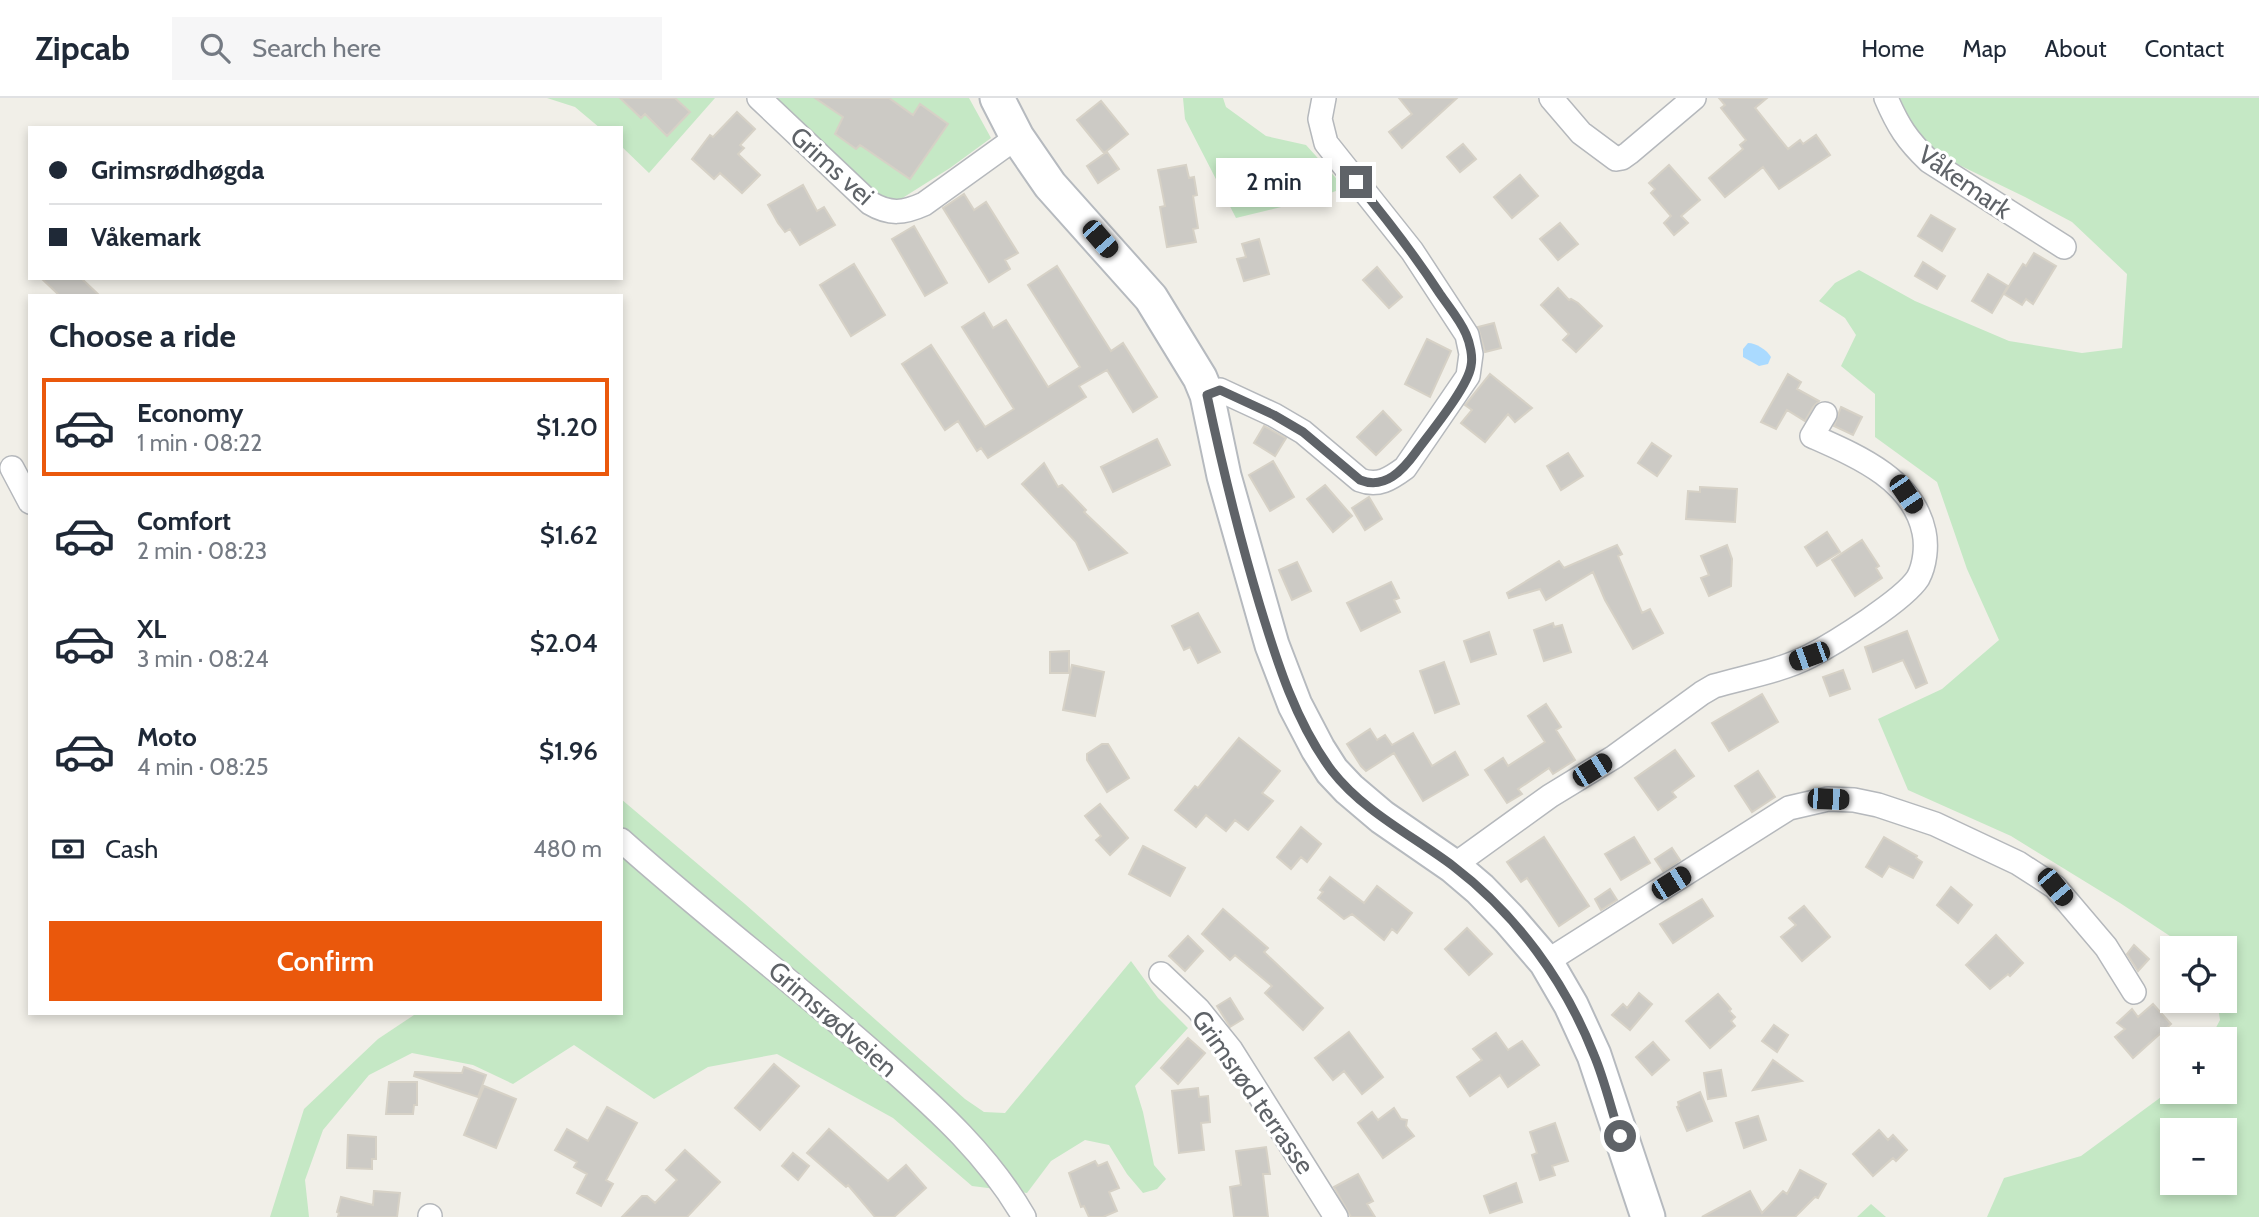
<!DOCTYPE html>
<html lang="en">
<head>
<meta charset="utf-8">
<style>
  body { margin:0; font-family:Cabin,sans-serif; background:#f6f6f7; color:#1f2937; height:100vh; display:flex; flex-direction:column; font-size:26px; white-space:nowrap }
  * { box-sizing:border-box; margin:0 }
  p { font-size:23px; color:#747a83 }
  .icon { flex:none; width:38px; height:38px; fill:none; stroke:currentColor; stroke-width:2; stroke-linecap:round; stroke-linejoin:round }
  .map { position:relative; flex:1; overflow:hidden }
  .sheet { position:absolute; left:28px; top:196px; width:595px; height:721px; display:flex; flex-direction:column; background:#fff; border-radius:0px; box-shadow:0 4px 10px #0003 }
  .sheet>* { flex:none }
  .guide { position:absolute; left:28px; top:28px; width:595px; height:154px; border-radius:0px; box-shadow:0 4px 10px #0003; display:grid; align-content:center; height:154px; padding:0 21px; background:#fff }
  .buttons { position:absolute; left:2160px; top:838px; display:grid; gap:14px }
  .buttons a { display:grid; place-items:center; width:77px; height:77px; border-radius:0px; background:#fff; box-shadow:0 4px 10px #0003; font-size:35px }
  .end { position:absolute; width:32px; height:32px; margin:-16px; border:9px solid #5f6368; background:#fff; box-shadow:0 0 0 4px #fff }
  .from { border-radius:50% }
  .bubble { position:absolute; height:49px; border-radius:0px; background:#fff; box-shadow:0 4px 10px #0003; font-size:23px; font-weight:600; line-height:49px; text-align:center }
  .car { position:absolute; width:21px; height:42px; margin:-21px -10px; border-radius:9px; box-shadow:0 0 5px 2px #0007; background:linear-gradient(#222 24%,#8ab4d8 0 40%,#222 0 76%,#8ab4d8 0 86%,#222 0) }
  .guide b { display:flex; align-items:center; gap:24px; height:66px; font-size:26px }
  .guide b+b { border-top:2px solid #e0e1e3 }
  .guide i { width:18px; height:18px; background:#1f2937 }
  ul { padding:0; list-style:none }
  li { display:flex; align-items:center; gap:21px; height:98px; margin:0 14px 10px; padding:0 7px; border:4px solid transparent; border-radius:0px }
  li div { flex:1 }
  li b { display:block; font-size:26px }
  li em { font-style:normal; font-weight:600 }
  li.active { border-color:#ea580c }
  li>.icon { width:63px; height:63px; stroke-width:1.5 }
  h2 { padding:0 21px; font-size:32px; line-height:84px }
  .pay { display:flex; align-items:center; gap:18px; height:77px; padding:0 21px; font-size:26px }
  .pay p { margin-inline-start:auto }
  .cta { display:flex; gap:14px; margin-top:auto; padding:14px 21px }
  .cta a { flex:1; height:80px; border-radius:0px; background:#ea580c; color:#fff; font-size:28px; font-weight:600; line-height:80px; text-align:center }
  header { display:flex; align-items:center; gap:42px; box-sizing:border-box; height:98px; padding:0 35px; background:#fff; border-bottom:2px solid #e0e1e3 }
  header strong { font-size:33px }
  nav { display:flex; gap:38px; margin-inline-start:auto; font-size:24px }
  .search { width:490px; height:63px; background:#f6f6f7; display:flex; align-items:center; gap:18px; box-sizing:border-box; padding:0 24px; border-radius:0px; color:#747a83; font-size:26px }
  .map>svg:first-child { display:block }
  .green { fill:#c5e8c5; fill-rule:evenodd }
  .water { fill:#aadaff }
  .building { fill:#cccac5; stroke:#d6d1c6; stroke-width:2 }
  .lines { fill:none; stroke-linecap:round; stroke-linejoin:round }
  .street-casing { stroke:#b5b8bc; stroke-width:26 }
  .secondary-casing { stroke:#b6babf; stroke-width:37 }
  .street { stroke:#fff; stroke-width:23 }
  .secondary { stroke:#fff; stroke-width:33 }
  .route { stroke:#5f6368; stroke-width:9 }
  .labels { text-anchor:middle; dominant-baseline:central; stroke-width:6; stroke-linejoin:round; paint-order:stroke }
  .street-label { font-size:26px; fill:#5f6368; stroke:#fff }
</style>
</head>
<body>
<header>
<strong>Zipcab</strong>
<div class="search"><svg class="icon" aria-label="search" viewBox="0 0 24 24"><circle cx="10" cy="10" r="6"/><path d="M15 15l6 6"/></svg>Search here</div>
<nav><a>Home</a><a>Map</a><a>About</a><a>Contact</a></nav>
</header>
<div class="map">
<svg width="2259" height="1119" viewBox="0 0 2259 1119">
  <rect width="100%" height="100%" fill="#f1efe8"/>
  <path class="green" d="M547,0h168l-66,75 -28,-27v-18h-21l-25,-21z
    M753,0h216l22,40 -41,30 -76,48z
    M1183,0h40l3,9 40,29 40,9 39,43 -39,13 -70,17 -51,-99z
    M1900,0h359v1119h-272l17,-39 77,-22 91,-67v3h52v-52l-14,-1 10,-19 -3,-19h7v-53h-36l-68,-45 -109,-67 -103,-46 -30,-71 64,-30 57,-49 -32,-71 -30,-87 -62,-45v-43l-34,-28 15,-31 -11,-17 -26,-17 16,-18 24,-13 56,31 94,40 73,12 40,-5 5,-74 -55,-52 -47,-25 -103,-50zM2172,1032h52v53h-52z
    M621,701l124,105 220,195 19,13 21,1 126,-152 27,37 30,30 -53,58 8,26 11,53 12,14 -9,10 -14,4 -16,-19 -18,-29 -24,-5 -34,21 -24,32 -55,-7 -79,-68 -116,-64 -69,13 -54,32 -80,-54 -61,39 -40,-19 -61,-12 -43,22 -46,55 -18,50 4,37h-39l34,-108 74,-70 39,-26h204z
    M1871,1106l15,13h-29z"/>
  <path class="water" d="M1748,245c8,0 19,7 23,14l-3,7 -9,2 -16,-9v-8z"/>
  <path class="building" d="M620,0h55l15,14 -23,24 -22,-22 -4,4z
    M815,0h74l24,17 7,-11 28,20 -38,55 -50,-34 -4,4 -21,-15 8,-17z
    M1399,0h58l-55,50 -13,-16 23,-18z
    M1719,0h48l-12,10 33,41 12,-9 3,4 13,-9 14,20 -51,34 -16,-22 -38,30 -16,-19 34,-29 -3,-4 6,-5 -25,-32 4,-3z
    M1101,3l27,33 -24,19 -27,-33z
    M737,14l18,17 -15,16 4,3 -6,6 22,21 -18,18 -22,-20 -6,6 -22,-20 18,-24 3,2z
    M1463,46l13,15 -16,13 -13,-15z
    M1107,54l12,17 -21,14 -11,-17z
    M1186,67l3,13 5,-1 3,18 -4,1 5,32 -5,1 3,13 -29,5 -7,-40 5,-1 -7,-36z
    M1669,67l31,35 -19,16 7,7 -14,12 -10,-12 7,-7 -20,-23 4,-4 -6,-6z
    M1520,77l18,21 -26,22 -18,-21z
    M803,87l14,26 7,-4 11,18 -35,20 -10,-16 -5,3 -7,-9 -10,-18z
    M964,96l10,16 12,-8 32,51 -13,7 5,9 -21,13 -46,-74z
    M1931,117l24,14 -13,22 -24,-15z
    M1560,125l18,21 -20,16 -18,-21z
    M914,128l33,57 -22,13 -33,-57z
    M1259,141l10,35 -25,7 -7,-22 9,-2 -4,-13z
    M2034,155l22,13 -23,38 -7,-5 -4,6 -18,-11 19,-30 3,2z
    M1923,164l22,14 -8,13 -22,-13z
    M854,166l31,51 -34,21 -31,-51z
    M1057,168l54,85 12,-8 34,54 -24,15 -26,-42 -28,16 7,11 -98,61 -7,-10 -4,3 -19,-30 -13,9 -43,-66 29,-19 54,82 29,-18 -52,-82 22,-14 9,15 13,-8 42,67 32,-20 -52,-82z
    M1377,169l25,30 -13,11 -26,-28z
    M1988,176l20,12 -16,27 -20,-12z
    M41,180h40l19,18h-40z
    M1558,190l11,12 2,-1 7,4 24,23 -26,26 -13,-12 6,-6 -28,-29z
    M1494,225l7,25 -16,4 -7,-25z
    M1427,241l24,12 -21,46 -25,-13z
    M1490,276l42,34 -17,14 -7,-8 -23,28 -24,-19 11,-13 -7,-5z
    M1788,276l13,8 -4,7 22,12 -6,6 -8,14 -18,-11 -11,19 -15,-7z
    M1841,309l21,10 -9,18 -19,-9z
    M1383,313l18,19 -25,25 -19,-18z
    M1264,328l22,12 -11,18 -21,-13z
    M1157,341l13,26 -57,27 -12,-25z
    M1652,345l19,13 -14,20 -19,-13z
    M1568,355l15,23 -22,14 -14,-24z
    M1273,363l21,36 -24,14 -21,-36z
    M1044,365l14,24 4,-2 24,25 -2,2 43,41 -38,17 -13,-28 -54,-58z
    M1325,387l27,31 -19,16 -26,-33z
    M1700,389l37,2 -2,33 -49,-3 2,-28 12,1z
    M1369,399l13,22 -17,11 -13,-22z
    M1827,434l13,20 -23,14 -12,-19z
    M1862,442l17,26 -3,2 6,10 -27,18 -23,-36z
    M1617,447l5,9 -4,2 24,57 8,-4 13,24 -30,16 -28,-49 -12,-28 -47,28 -6,-11 -31,9 -2,-5 52,-32 5,7z
    M1727,447l5,14 -1,27 -22,10 -8,-18 8,-3 -8,-19z
    M1297,464l14,29 -19,9 -13,-30z
    M1391,484l8,16 -5,2 6,12 -39,19 -14,-28z
    M1198,515l22,39 -22,11 -8,-16 -6,3 -12,-24z
    M1553,525l1,4 8,-2 9,27 -27,9 -10,-31z
    M1907,533l20,52 -11,5 -13,-28 -30,12 -8,-25z
    M1489,534l7,22 -25,8 -7,-21z
    M1069,553v22h-19v-21z
    M1444,564l15,42 -24,9 -15,-42z
    M1072,567l32,7 -9,44 -32,-6z
    M1843,572l7,19 -20,7 -7,-19z
    M1762,596l16,28 -49,29 -17,-28z
    M1546,606l15,23 -5,3 19,30 -22,14 -4,-6 -31,21 4,5 -15,9 -22,-33 18,-12 5,8 37,-24 -17,-26z
    M1370,631l7,11 8,-5 7,10 21,-12 19,33 23,-14 13,23 -45,26 -29,-48 -28,18 -5,-5 -14,-22z
    M1239,640l41,33 -18,22 11,8 -25,29 -13,-10 -9,11 -20,-16 -10,12 -21,-17 20,-24 3,2z
    M1102,646h6l21,34 -22,14 -20,-32v-6z
    M1675,652l19,26 -22,16 4,5 -18,13 -23,-32z
    M1758,673l17,26 -23,15 -17,-26z
    M1100,706l28,34 -18,17 -14,-15 5,-4 -16,-20z
    M1301,729l20,17 -14,18 -6,-5 -10,12 -14,-12z
    M1544,739l45,69 -30,20 -32,-48 -6,4 -14,-20z
    M1634,739l16,26 -29,17 -16,-26z
    M1884,739l33,19 -1,2 6,4 -9,16 -24,-12 -7,11 -16,-10z
    M1143,748l42,22 -15,28 -41,-22z
    M1672,750l8,12 -17,11 -8,-12z
    M1330,779l34,26 13,-17 35,27 -15,20 -5,-4 -8,11 -32,-26 -8,5 -26,-21 5,-6 -3,-2z
    M1951,789l21,18 -14,18 -21,-18z
    M1610,791l7,11 -16,10 -6,-11z
    M1702,801l11,17 -40,27 -13,-19z
    M1804,808l26,31 -28,24 -21,-24 15,-12 -7,-7z
    M1223,811l45,39 -4,4 59,56 -20,22 -38,-37 7,-7 -37,-31 -5,5 -28,-26z
    M1467,830l25,26 -23,21 -24,-26z
    M1996,837l27,28 -13,13 -2,-2 -18,15 -24,-24z
    M1188,838l15,15 -18,20 -16,-15z
    M2134,847l15,14 -11,12 -11,-17z
    M1639,895l13,11 -22,26 -18,-15 11,-11 4,4z
    M1718,896l13,15 -2,2 6,6 -4,4 4,5 -25,22 -24,-27z
    M1230,900l13,21 -13,8 -13,-21z
    M2153,906l18,20 -38,34 -18,-21 10,-8 -8,-6 15,-14 6,8z
    M1774,927l14,10 -11,17 -15,-11z
    M1349,934l34,45 -21,17 -18,-23 -11,9 -18,-22z
    M1496,935l12,17 14,-9 17,24 -31,22 -8,-12 -30,21 -13,-19 25,-17 -9,-11z
    M1188,940l17,15 -27,31 -17,-16z
    M1653,944l16,18 -17,15 -16,-18z
    M1773,962l29,21 -49,9z
    M774,966l25,22 -39,44 -25,-22z
    M464,969l22,8 -8,22 -64,-21 1,-4 47,1z
    M1721,972l5,26 -18,3 -4,-26z
    M389,984h28v23h-3l-1,9h-27z
    M484,988l32,13 -20,49 -32,-13z
    M1198,990l1,9 9,-1 2,26 -9,1 3,27 -25,3 -7,-62z
    M1700,994l12,29 -25,10 -10,-24 2,-1 -1,-4z
    M607,1009l30,16 -31,57 7,4 -12,22 -24,-13 10,-19 -13,-7 3,-5 -22,-12 12,-21 21,12z
    M1394,1010l7,11 6,1 -1,6 8,10 -31,22 -25,-35 14,-11 6,8z
    M1758,1018l8,24 -22,8 -8,-25z
    M1555,1025l13,38 -16,5 3,9 -15,5 -8,-25 5,-2 -7,-21z
    M829,1031l59,52 18,-16 20,23 -32,29h-19l-27,-32 -2,2 -39,-34z
    M1879,1032l9,10 5,-5 14,15 -11,11 -3,-3 -20,18 -20,-22z
    M348,1037l28,2v22h-4v10l-25,-1z
    M1266,1049l4,27h-7l5,43h-34l-4,-30 11,-2 -5,-34z
    M685,1052l35,32 -33,35h-65l20,-21h5l8,7 22,-23 -11,-10z
    M793,1055l16,13 -11,14 -16,-14z
    M1095,1063l3,5 9,-4 12,26 -10,4 8,19 -14,6h-14l-5,-11 -3,1 -12,-34z
    M1800,1072l26,14 -8,14 -3,-1 -20,20h-93l48,-26 12,22 21,-22 4,3z
    M1358,1076l15,27 -6,3 8,13h-24l-17,-30z
    M1516,1085l6,19 -32,11 -6,-17z
    M374,1093l26,2 -3,24h-59l1,-4 -2,-1 4,-15 32,8z"/>
  <g class="lines">
    <defs>
      <path id="street" d="M759,0l111,105c20,12 34,10 54,1l93,-67
        M1551,0l30,35 35,26 6,-1 7,-5 65,-55
        M1886,0c12,28 21,42 43,63l135,86
        M1207,297l13,-5 54,25 29,17 57,48c18,7 30,-1 45,-12l63,-92 3,-22 -4,-19 -55,-84 -86,-108 -6,-24 4,-21
        M12,370l18,34
        M621,742c86,77 179,147 265,224 52,46 103,92 138,153
        M1453,768l97,-70 64,-39 88,-64 12,-7c31,-9 67,-15 96,-30 25,-13 94,-56 108,-78 7,-13 9,-32 6,-46 -11,-53 -67,-76 -112,-96l13,-22
        M1546,864l243,-154 39,-9 26,1 24,5 57,19 83,39 37,24 51,60 28,45
        M1161,876l37,35 33,41 105,167
        M430,1119v-1"/>
      <path id="secondary" d="M997,0l20,39 33,48 101,113 49,80 7,17 17,81 48,169 23,60 23,44 14,22 17,18 33,28 71,49 27,23 29,30 37,43 25,43 23,50 54,162"/>
    </defs>
    <use href="#street" class="street-casing"/>
    <use href="#secondary" class="secondary-casing"/>
    <use href="#street" class="street"/>
    <use href="#secondary" class="secondary"/>
  </g>
  <g class="lines">
    <path class="route" d="M1356,84c30,36 58,72 84,112 9,13 20,26 26,40 4,9 7,23 5,32 -3,21 -41,67 -55,86 -13,18 -31,38 -56,28l-57,-48 -29,-17 -54,-25 -13,5c15,71 32,141 53,211 17,56 36,117 72,165 31,40 81,65 121,95 63,48 112,115 141,189 11,26 17,54 26,81"/>
  </g>
  <g class="labels">
    <g class="street-label">
      <text transform="translate(832 68) rotate(42)">Grims vei</text>
      <text transform="translate(1965 84) rotate(35)">Våkemark</text>
      <text transform="translate(833 921) rotate(41)">Grimsrødveien</text>
      <text transform="translate(1253 994) rotate(55)">Grimsrød terrasse</text>
    </g>
  </g>
</svg>
<div class="buttons">
<a><svg class="icon" aria-label="locate" viewBox="0 0 24 24"><circle cx="12" cy="12" r="6"/><path d="M12 2v4M12 18v4M2 12h4M18 12h4"/></svg></a>
<a>+</a>
<a>−</a>
</div>
<i class="end from" style="left:1620px;top:1038px"></i>
<i class="end" style="left:1356px;top:84px"></i>
<div class="bubble" style="left:1216px;top:60px;width:116px">2 min</div>
<i class="car" style="left:1100px;top:141px;rotate:139deg"></i>
<i class="car" style="left:1906px;top:396px;rotate:146deg"></i>
<i class="car" style="left:1809px;top:558px;rotate:250deg"></i>
<i class="car" style="left:1592px;top:672px;rotate:58deg"></i>
<i class="car" style="left:1828px;top:701px;rotate:92deg"></i>
<i class="car" style="left:1671px;top:785px;rotate:58deg"></i>
<i class="car" style="left:2055px;top:789px;rotate:140deg"></i>
<div class="guide">
<b><i class="from"></i>Grimsrødhøgda</b>
<b><i></i>Våkemark</b>
</div>
<section class="sheet">
<h2>Choose a ride</h2>
<ul>
<li class="active"><svg class="icon" aria-label="car" viewBox="0 0 24 24"><path d="M5 17H2v-5l4-1 3-4h7l3 4 3 1v5h-3M9 17h6M6 11h13"/><circle cx="7" cy="17" r="2"/><circle cx="17" cy="17" r="2"/></svg><div><b>Economy</b><p>1 min · 08:22</p></div><em>$1.20</em></li>
<li><svg class="icon" aria-label="car" viewBox="0 0 24 24"><path d="M5 17H2v-5l4-1 3-4h7l3 4 3 1v5h-3M9 17h6M6 11h13"/><circle cx="7" cy="17" r="2"/><circle cx="17" cy="17" r="2"/></svg><div><b>Comfort</b><p>2 min · 08:23</p></div><em>$1.62</em></li>
<li><svg class="icon" aria-label="car" viewBox="0 0 24 24"><path d="M5 17H2v-5l4-1 3-4h7l3 4 3 1v5h-3M9 17h6M6 11h13"/><circle cx="7" cy="17" r="2"/><circle cx="17" cy="17" r="2"/></svg><div><b>XL</b><p>3 min · 08:24</p></div><em>$2.04</em></li>
<li><svg class="icon" aria-label="car" viewBox="0 0 24 24"><path d="M5 17H2v-5l4-1 3-4h7l3 4 3 1v5h-3M9 17h6M6 11h13"/><circle cx="7" cy="17" r="2"/><circle cx="17" cy="17" r="2"/></svg><div><b>Moto</b><p>4 min · 08:25</p></div><em>$1.96</em></li>
</ul>
<div class="pay"><svg class="icon" aria-label="cash" viewBox="0 0 24 24"><path d="M3 7h18v10H3z"/><circle cx="12" cy="12" r="2"/></svg>Cash<p>480 m</p></div>
<div class="cta"><a>Confirm</a></div>
</section>
</div>
</body>
</html>
